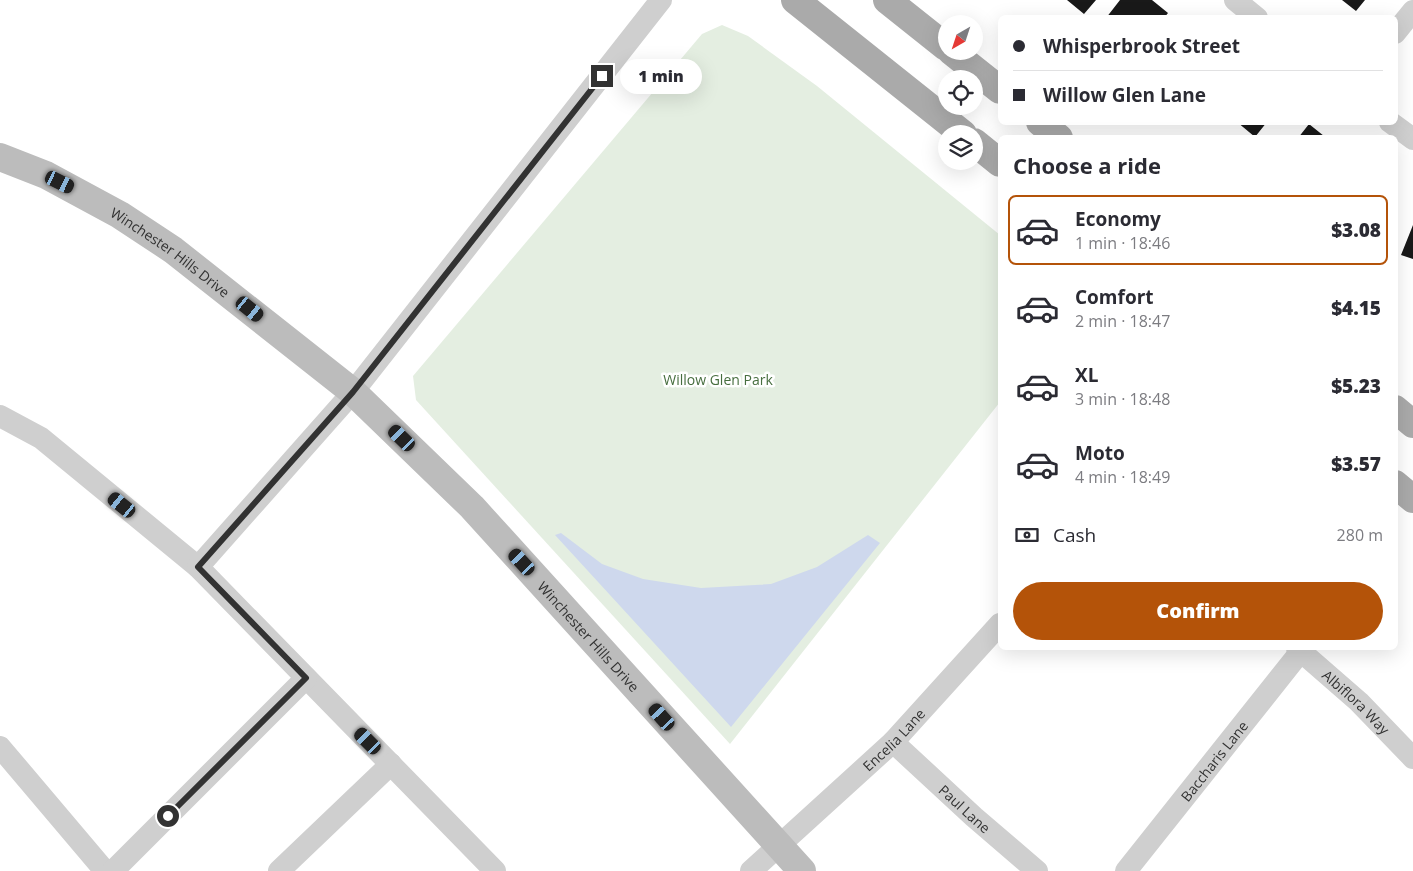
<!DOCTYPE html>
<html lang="en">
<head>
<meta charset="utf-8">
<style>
  body { margin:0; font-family:"Open Sans",sans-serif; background:#f2f2f3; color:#2b2b33; height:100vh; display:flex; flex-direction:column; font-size:19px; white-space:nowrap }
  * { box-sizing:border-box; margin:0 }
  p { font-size:16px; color:#7c7c81 }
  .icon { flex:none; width:28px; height:28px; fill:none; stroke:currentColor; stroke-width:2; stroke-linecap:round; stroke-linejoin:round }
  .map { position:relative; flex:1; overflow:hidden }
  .side { position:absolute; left:998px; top:135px; width:400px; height:515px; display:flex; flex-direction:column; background:#fff; border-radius:8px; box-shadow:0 5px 20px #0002 }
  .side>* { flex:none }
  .top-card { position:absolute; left:998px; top:15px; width:400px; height:110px; border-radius:8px; box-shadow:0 5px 20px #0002; display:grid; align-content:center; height:110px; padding:0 15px; background:#fff }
  .needle { width:32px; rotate:219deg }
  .buttons { position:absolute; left:938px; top:15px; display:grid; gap:10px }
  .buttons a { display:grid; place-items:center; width:45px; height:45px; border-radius:50%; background:#fff; box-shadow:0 5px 20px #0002; font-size:25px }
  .end { position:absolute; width:22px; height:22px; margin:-11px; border:6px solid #323232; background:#fff; box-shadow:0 0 0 2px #fff }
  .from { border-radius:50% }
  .bubble { position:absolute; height:35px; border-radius:18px; background:#fff; box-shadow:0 5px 20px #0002; font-size:16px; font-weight:800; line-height:35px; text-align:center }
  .car { position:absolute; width:15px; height:30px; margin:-15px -8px; border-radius:6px; box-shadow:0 0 4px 1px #0007; background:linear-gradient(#222 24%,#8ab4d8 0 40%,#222 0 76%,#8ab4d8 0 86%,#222 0) }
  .top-card b { display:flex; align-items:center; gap:18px; height:48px; font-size:19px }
  .top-card b+b { border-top:1px solid #e1e1e2 }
  .top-card i { width:12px; height:12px; background:#2b2b33 }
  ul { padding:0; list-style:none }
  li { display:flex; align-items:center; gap:15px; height:70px; margin:0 10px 8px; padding:0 5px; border:2px solid transparent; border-radius:8px }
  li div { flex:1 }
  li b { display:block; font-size:19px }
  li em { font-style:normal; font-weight:800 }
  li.selected { border-color:#b45309 }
  li>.icon { width:45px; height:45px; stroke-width:1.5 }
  h2 { padding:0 15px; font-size:22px; line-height:60px }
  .pay { display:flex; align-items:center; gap:12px; height:55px; padding:0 15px; font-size:19px }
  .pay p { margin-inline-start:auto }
  .action { display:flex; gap:10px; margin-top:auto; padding:10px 15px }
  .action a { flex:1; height:58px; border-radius:30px; background:#b45309; color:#fff; font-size:20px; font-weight:800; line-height:58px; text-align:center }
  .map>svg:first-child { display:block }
  .green { fill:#e4eee1 }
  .water { fill:#ced8ed }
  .building { fill:#191919 }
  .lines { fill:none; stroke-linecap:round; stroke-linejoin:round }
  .street { stroke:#cfcfcf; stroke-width:22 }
  .secondary { stroke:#bcbcbc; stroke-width:28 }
  .primary { stroke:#aaa; stroke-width:28 }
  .route { stroke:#323232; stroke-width:6 }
  .labels { text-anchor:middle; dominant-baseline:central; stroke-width:5; stroke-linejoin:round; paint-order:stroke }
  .street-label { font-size:14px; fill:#323232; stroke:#fff }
  .park-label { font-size:14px; fill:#476e3f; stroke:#fff }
</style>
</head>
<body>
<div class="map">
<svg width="1413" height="871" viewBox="0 0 1413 871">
  <rect width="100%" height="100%" fill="#fff"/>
  <path class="green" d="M722,25l26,11 69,50 183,149v167l-270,342 -314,-344 -3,-24 289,-342z"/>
  <path class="water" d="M561,533l41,31 41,15 58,9 70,-4 46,-17 51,-32 12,8 -149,184 -176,-192z"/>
  <path class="building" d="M1067,0h29l-12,14z
    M1120,0h32l16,13 -4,5h-58z
    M1342,0h23l-9,11z
    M1237,122h30l-12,15z
    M1309,124l15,12 -1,2h-25z
    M1413,225v34l-12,-4z"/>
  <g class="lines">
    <g class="street">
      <path d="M1235,0l22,18"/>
      <path d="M1395,33l18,-22"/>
      <path d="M1390,122l23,17"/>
      <path d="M0,416l41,22 157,129 297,304"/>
      <path d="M198,567l155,-175 308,-392"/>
      <path id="s1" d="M1297,648l62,54 54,56"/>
      <path id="s2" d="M893,742l81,75 63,54"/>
      <path d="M0,747l105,124"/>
      <path d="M113,871l193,-193"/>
      <path d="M279,871l112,-107"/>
      <path id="s3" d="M751,871l142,-129 107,-118"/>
      <path id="s4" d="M1126,871l175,-220"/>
    </g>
    <path class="secondary" id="s5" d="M0,157l46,18 74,40 53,35 180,142 119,115 330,364"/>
    <path class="primary" d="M795,0l168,134
      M887,0l59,47
      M951,51l49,39
      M1040,122l19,16
      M974,142l26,21
      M1395,409l18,15
      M1395,484l18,15"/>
  </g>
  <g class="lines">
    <path class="route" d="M168,816l138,-138 -108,-111 155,-175 249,-316"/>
  </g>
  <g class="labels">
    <g class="street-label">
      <text stroke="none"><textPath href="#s5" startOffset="196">Winchester Hills Drive</textPath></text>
      <text stroke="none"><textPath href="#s5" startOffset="766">Winchester Hills Drive</textPath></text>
      <text stroke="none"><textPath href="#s1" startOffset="80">Albiflora Way</textPath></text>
      <text stroke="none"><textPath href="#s3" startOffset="194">Encelia Lane</textPath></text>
      <text stroke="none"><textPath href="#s4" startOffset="141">Baccharis Lane</textPath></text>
      <text stroke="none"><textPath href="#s2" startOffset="98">Paul Lane</textPath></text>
    </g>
    <g class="park-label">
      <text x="718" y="379">Willow Glen Park</text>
    </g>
  </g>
</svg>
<div class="buttons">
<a><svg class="needle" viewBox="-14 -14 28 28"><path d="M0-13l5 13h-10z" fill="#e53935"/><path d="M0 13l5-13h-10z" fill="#7c7c81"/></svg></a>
<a><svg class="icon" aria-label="locate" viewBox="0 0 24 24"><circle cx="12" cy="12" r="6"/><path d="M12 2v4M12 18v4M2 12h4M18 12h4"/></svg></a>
<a><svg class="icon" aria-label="layers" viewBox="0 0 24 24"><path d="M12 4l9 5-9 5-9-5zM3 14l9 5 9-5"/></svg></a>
</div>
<i class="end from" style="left:168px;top:816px"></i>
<i class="end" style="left:602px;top:76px"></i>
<div class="bubble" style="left:620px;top:59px;width:82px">1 min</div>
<i class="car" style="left:60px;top:182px;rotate:116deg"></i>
<i class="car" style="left:250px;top:309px;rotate:129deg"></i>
<i class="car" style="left:402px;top:438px;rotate:314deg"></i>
<i class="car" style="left:122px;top:505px;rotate:309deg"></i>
<i class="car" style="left:522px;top:562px;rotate:317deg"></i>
<i class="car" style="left:662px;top:717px;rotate:318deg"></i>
<i class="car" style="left:368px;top:741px;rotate:315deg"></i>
<div class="top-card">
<b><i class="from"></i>Whisperbrook Street</b>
<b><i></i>Willow Glen Lane</b>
</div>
<section class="side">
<h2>Choose a ride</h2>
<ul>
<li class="selected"><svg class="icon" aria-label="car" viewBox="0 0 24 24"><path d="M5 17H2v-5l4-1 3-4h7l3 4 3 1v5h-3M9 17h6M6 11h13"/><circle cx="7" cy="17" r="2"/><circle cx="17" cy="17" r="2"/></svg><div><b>Economy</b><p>1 min · 18:46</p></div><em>$3.08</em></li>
<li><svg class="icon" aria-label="car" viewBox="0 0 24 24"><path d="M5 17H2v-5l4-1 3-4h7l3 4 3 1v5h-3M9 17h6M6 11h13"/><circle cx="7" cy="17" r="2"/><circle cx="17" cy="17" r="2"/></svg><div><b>Comfort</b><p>2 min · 18:47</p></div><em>$4.15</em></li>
<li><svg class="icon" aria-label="car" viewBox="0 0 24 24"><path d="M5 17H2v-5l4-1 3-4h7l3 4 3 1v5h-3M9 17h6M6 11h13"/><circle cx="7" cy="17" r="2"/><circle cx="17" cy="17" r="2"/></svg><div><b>XL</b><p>3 min · 18:48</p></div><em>$5.23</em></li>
<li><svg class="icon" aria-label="car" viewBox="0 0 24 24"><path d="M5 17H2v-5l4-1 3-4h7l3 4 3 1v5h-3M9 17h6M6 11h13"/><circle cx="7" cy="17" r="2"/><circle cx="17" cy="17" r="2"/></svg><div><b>Moto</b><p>4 min · 18:49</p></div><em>$3.57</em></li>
</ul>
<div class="pay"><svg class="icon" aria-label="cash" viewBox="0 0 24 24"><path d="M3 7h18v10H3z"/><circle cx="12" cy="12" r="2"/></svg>Cash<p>280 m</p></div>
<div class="action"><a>Confirm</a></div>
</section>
</div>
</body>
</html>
